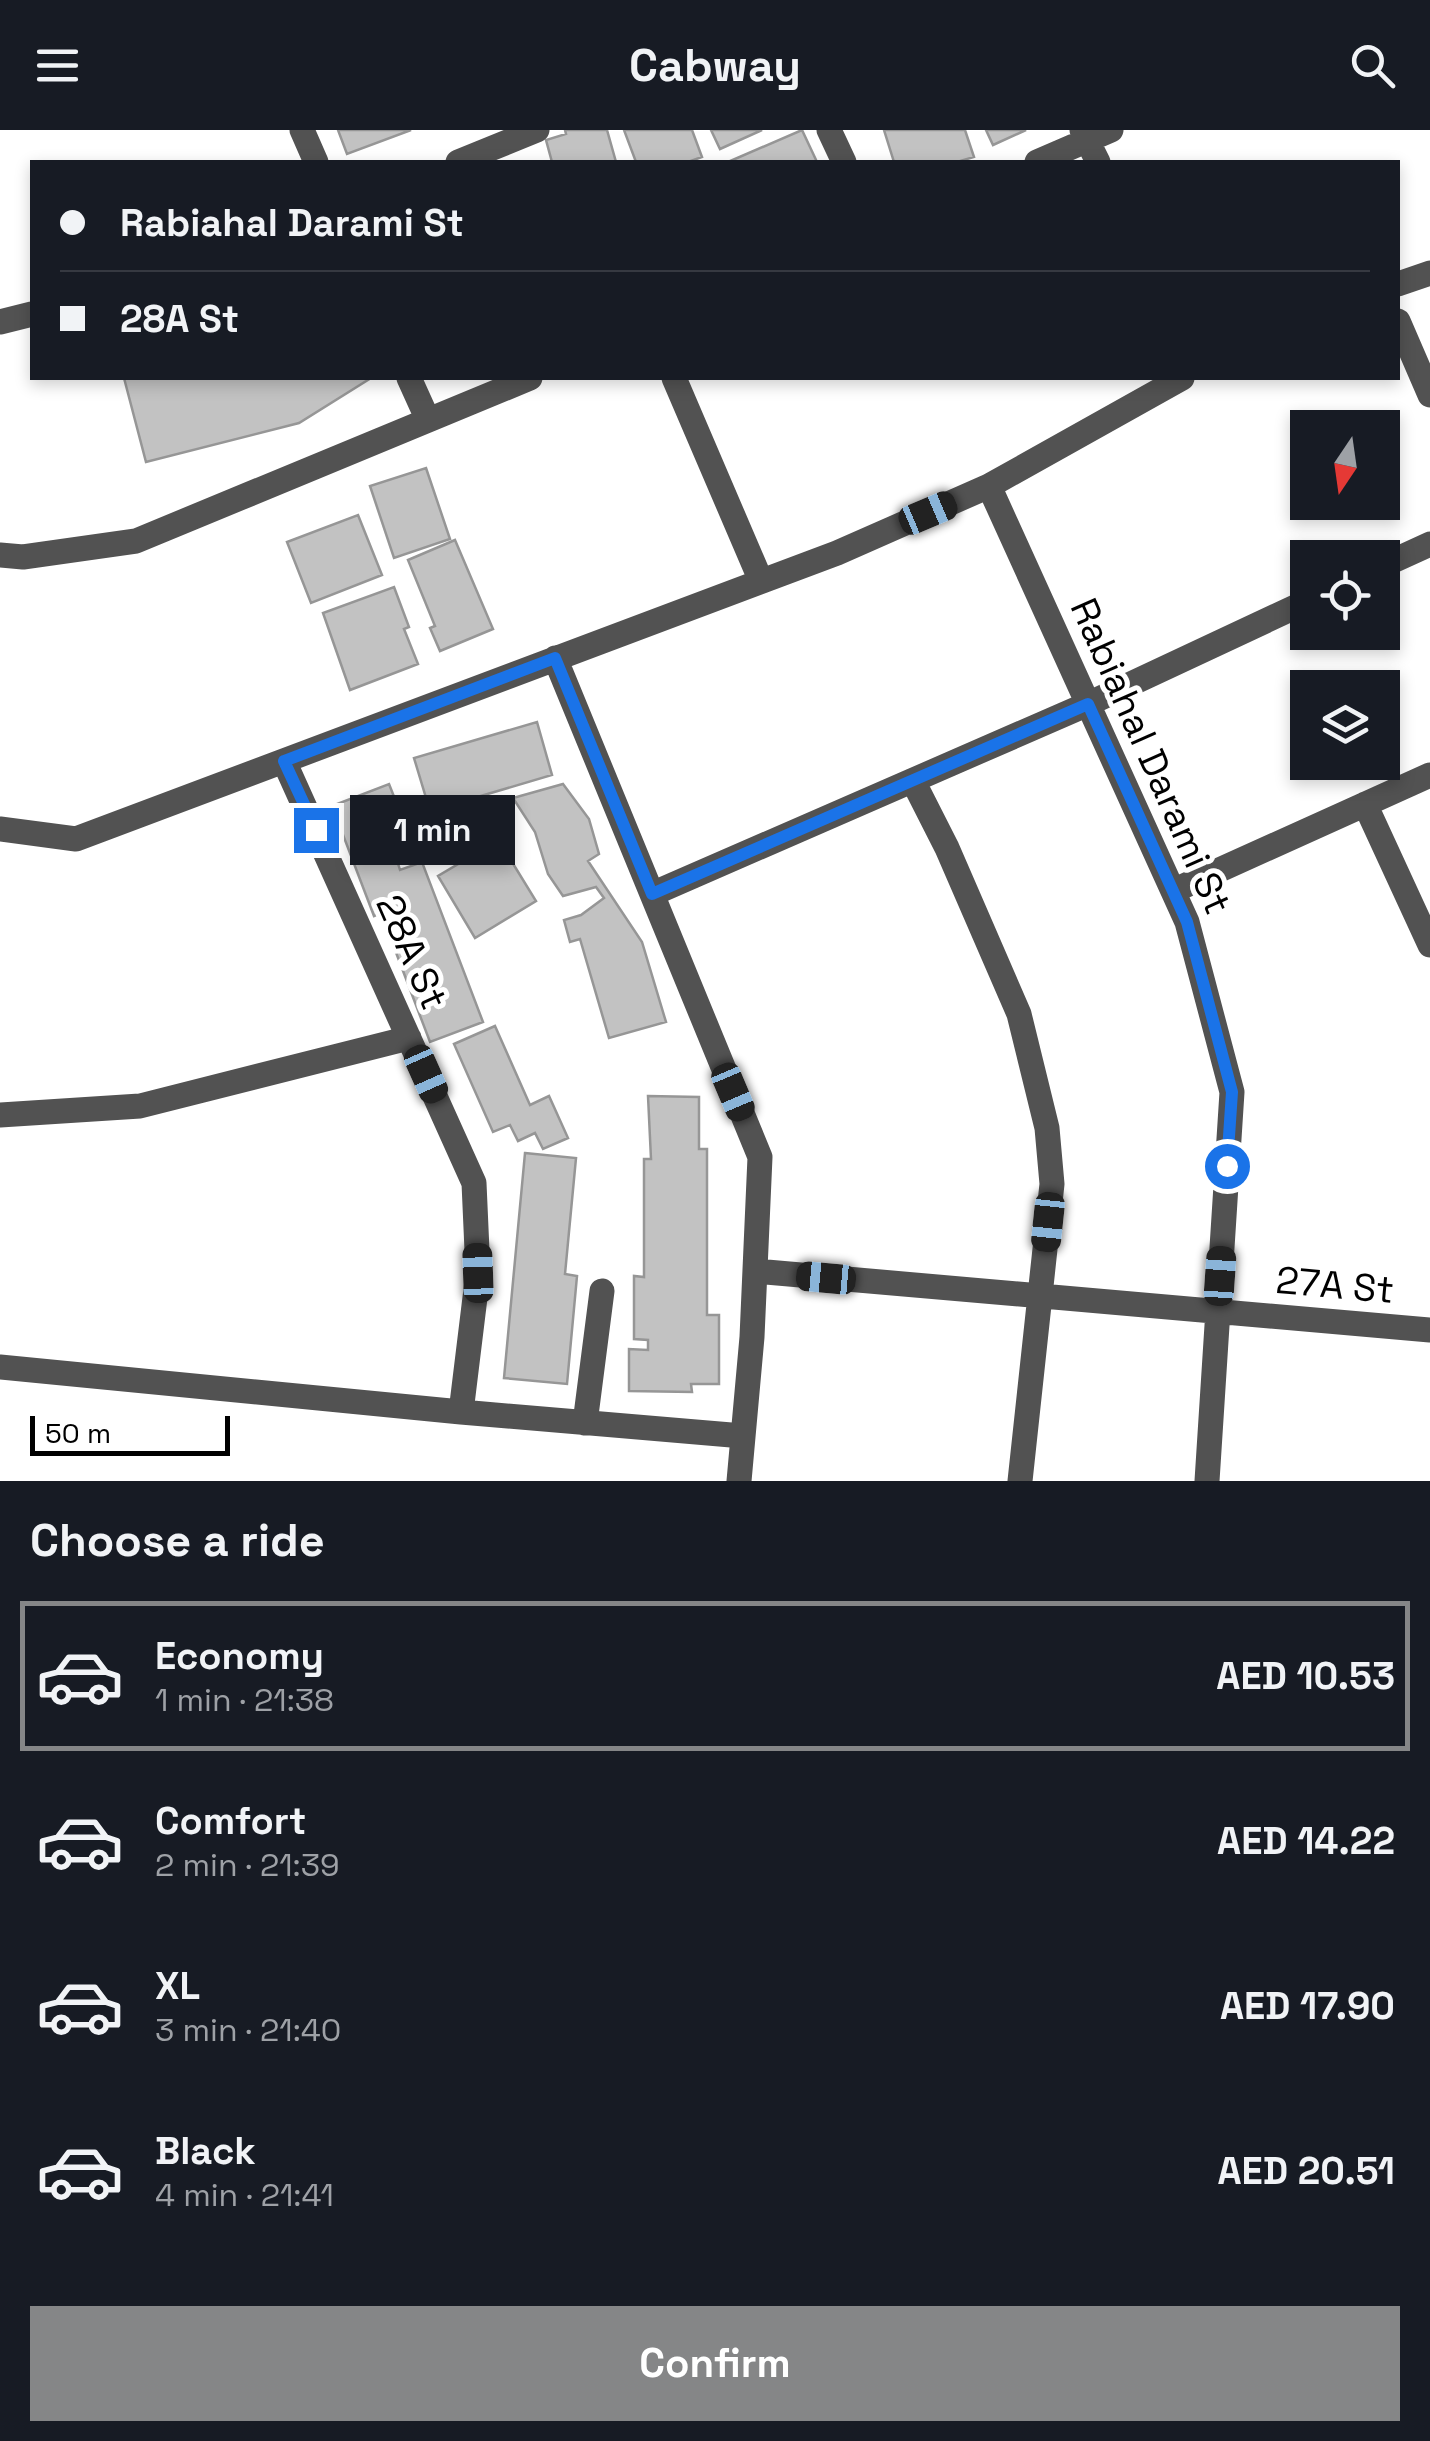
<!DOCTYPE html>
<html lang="en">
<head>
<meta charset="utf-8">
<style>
  body { margin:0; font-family:"Space Grotesk",sans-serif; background:#242831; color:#f1f3f6; height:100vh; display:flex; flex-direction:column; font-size:38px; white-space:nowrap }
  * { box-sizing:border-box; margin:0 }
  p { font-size:32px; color:#9ea1a6 }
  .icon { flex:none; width:55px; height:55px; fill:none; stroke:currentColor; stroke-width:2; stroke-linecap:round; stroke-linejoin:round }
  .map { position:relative; height:1351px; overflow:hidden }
  .panel { display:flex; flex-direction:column; background:#171b24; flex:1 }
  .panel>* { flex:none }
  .hud { position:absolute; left:30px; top:30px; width:1370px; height:220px; border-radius:0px; box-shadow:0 5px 15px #0003; display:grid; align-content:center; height:220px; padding:0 30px; background:#171b24 }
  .needle { width:65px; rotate:193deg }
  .controls { position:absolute; left:1290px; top:280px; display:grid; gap:20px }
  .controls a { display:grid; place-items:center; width:110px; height:110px; border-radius:0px; background:#171b24; box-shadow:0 5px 15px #0003; font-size:50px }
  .scale { position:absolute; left:30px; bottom:25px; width:200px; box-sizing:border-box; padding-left:10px; border:5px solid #000; border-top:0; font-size:28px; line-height:35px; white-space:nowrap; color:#000; -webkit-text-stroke:8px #fff; paint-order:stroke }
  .end { position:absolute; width:45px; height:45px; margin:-22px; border:12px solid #1a73e8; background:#fff; box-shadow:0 0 0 5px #fff }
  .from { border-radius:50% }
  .bubble { position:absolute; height:70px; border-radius:0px; background:#171b24; box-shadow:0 5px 15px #0003; font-size:32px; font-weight:700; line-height:70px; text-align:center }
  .car { position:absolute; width:30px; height:60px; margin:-30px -15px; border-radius:12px; box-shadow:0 0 8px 2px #0007; background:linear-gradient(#222 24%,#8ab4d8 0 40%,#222 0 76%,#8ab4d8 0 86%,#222 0) }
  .hud b { display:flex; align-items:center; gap:35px; height:95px; font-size:38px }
  .hud b+b { border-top:2px solid #363941 }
  .hud i { width:25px; height:25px; background:#f1f3f6 }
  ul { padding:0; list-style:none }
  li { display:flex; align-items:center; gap:30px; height:150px; margin:0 20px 15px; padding:0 10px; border:5px solid transparent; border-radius:0px }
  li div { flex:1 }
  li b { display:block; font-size:38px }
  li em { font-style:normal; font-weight:700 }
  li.on { border-color:#858687 }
  li>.icon { width:90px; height:90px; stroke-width:1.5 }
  h2 { padding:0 30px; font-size:45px; line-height:120px }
  .primary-button { display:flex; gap:20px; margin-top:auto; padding:20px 30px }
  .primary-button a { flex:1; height:115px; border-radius:0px; background:#858687; color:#fff; font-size:40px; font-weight:700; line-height:115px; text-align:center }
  header { display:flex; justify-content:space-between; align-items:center; height:130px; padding:0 30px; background:#171b24; font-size:45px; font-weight:700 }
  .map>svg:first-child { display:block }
  .building { fill:#c2c2c2; stroke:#969696; stroke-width:2.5 }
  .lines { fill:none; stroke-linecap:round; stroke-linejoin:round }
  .minor { stroke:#525252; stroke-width:25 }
  .route { stroke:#1a73e8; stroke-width:12 }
  .labels { text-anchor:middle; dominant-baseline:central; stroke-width:10; stroke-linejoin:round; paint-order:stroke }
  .street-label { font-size:38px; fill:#000; stroke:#fff }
</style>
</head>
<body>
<header><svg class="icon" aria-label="menu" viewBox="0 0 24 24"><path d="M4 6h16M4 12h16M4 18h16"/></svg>Cabway<svg class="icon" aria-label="search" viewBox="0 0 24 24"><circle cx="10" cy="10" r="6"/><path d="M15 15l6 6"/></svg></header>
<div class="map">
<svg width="1430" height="1351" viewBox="0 0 1430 1351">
  <rect width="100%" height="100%" fill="#fff"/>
  <path class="building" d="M338,0h73l-64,24z
    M565,0h42l9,32h-64l-6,-22 20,-6z
    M624,0h68l10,27 -14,5h-52z
    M711,0h51l-42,19z
    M802,0l15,32h-89z
    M884,0h81l9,27 -17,5h-63z
    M986,0h40l-33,15z
    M124,248h247l-72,45 -153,39z
    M426,338l24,71 -56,19 -24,-72z
    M358,385l24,60 -71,28 -24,-61z
    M455,410l38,89 -53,22 -10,-23 5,-2 -27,-66z
    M394,457l15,40 -5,2 14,35 -68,26 -27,-77z
    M537,592l15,53 -122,36 -16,-53z
    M389,654l26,66 -19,7 4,13 22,-8 61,160 -53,20 -49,-129 -7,3 -42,-110z
    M563,654l26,35 10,35 -11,7 54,81 24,80 -57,16 -29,-99 -10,3 -6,-22 17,-5 23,-17 -8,-11 -33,9 -15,-22 -13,-42 -22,-34z
    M504,719l32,52 -61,37 -37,-62 44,-26 6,8z
    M495,896l35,79 19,-9 19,42 -25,11 -8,-16 -17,8 -8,-16 -17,7 -39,-88z
    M648,966l51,1v52h8v166h12v69h-28l1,8 -63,-1v-42l19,1v-10l-14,-1v-63l10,1v-118h7z
    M525,1023l51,5 -11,116 12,2 -10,108 -63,-6z"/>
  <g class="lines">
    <path class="minor" d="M302,0l14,32
      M829,0l15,32
      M1082,0l16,32
      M458,32l79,-32
      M1037,32l74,-32
      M1398,154l32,-11
      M1398,191l32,74
      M0,192l32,-8
      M409,248l19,42
      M674,248l87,203
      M989,356l198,436 45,170 -25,389
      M0,425l23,2 113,-16 394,-163
      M1382,436l48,-22
      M555,528l205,499 -8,180 -13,144
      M913,651l34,67 72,166 28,114 5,56 -32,297
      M1365,674l65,141
      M0,699l76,10 761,-286 152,-67 193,-108
      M1173,761l257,-116
      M652,764l436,-190 220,-103
      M0,985l140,-9 269,-68
      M755,1141l675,59
      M0,1237l461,45 17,-139 -4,-90 -190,-422
      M461,1282l282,24
      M585,1293l17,-132"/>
  </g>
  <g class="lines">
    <path class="route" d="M316,700l-32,-69 271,-103 97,236 436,-190 99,218 45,170 -5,74"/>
  </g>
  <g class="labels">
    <g class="street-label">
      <text transform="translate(1151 626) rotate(66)">Rabiahal Darami St</text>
      <text transform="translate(412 822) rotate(66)">28A St</text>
      <text transform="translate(1335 1155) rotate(5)">27A St</text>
    </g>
  </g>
</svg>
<div class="controls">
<a><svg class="needle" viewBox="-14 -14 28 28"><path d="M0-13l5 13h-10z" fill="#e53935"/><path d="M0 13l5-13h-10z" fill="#9ea1a6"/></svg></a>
<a><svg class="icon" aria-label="locate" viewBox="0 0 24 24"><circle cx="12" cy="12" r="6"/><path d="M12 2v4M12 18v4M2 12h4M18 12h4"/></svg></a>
<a><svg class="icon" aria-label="layers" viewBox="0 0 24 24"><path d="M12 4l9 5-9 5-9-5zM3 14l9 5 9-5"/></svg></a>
</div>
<div class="scale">50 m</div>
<i class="end from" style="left:1227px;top:1036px"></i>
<i class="end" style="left:316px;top:700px"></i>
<div class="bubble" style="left:350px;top:665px;width:165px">1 min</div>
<i class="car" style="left:928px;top:383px;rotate:67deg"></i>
<i class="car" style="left:426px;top:944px;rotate:156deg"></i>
<i class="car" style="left:733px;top:962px;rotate:157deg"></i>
<i class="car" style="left:1048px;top:1092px;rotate:186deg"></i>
<i class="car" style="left:478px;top:1143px;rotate:358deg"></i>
<i class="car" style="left:1220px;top:1146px;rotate:4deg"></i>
<i class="car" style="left:826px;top:1148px;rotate:275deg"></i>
<div class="hud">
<b><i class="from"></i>Rabiahal Darami St</b>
<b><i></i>28A St</b>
</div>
</div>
<section class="panel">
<h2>Choose a ride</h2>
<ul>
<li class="on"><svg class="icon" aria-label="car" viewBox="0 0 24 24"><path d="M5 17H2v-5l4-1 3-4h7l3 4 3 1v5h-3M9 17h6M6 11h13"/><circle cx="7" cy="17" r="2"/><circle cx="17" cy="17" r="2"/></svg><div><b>Economy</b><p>1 min · 21:38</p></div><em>AED 10.53</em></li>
<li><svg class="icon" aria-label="car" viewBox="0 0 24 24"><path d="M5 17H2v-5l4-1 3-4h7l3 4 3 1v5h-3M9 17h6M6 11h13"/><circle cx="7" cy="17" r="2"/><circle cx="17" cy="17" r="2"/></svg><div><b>Comfort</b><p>2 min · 21:39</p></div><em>AED 14.22</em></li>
<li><svg class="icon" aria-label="car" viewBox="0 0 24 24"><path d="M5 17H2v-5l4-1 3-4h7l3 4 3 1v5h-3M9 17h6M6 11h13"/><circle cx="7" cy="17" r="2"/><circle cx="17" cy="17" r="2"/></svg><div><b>XL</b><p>3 min · 21:40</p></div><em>AED 17.90</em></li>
<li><svg class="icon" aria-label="car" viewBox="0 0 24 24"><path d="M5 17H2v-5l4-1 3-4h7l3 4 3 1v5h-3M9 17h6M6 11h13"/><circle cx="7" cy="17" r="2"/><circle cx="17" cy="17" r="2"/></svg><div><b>Black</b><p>4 min · 21:41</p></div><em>AED 20.51</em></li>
</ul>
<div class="primary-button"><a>Confirm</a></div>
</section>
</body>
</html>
